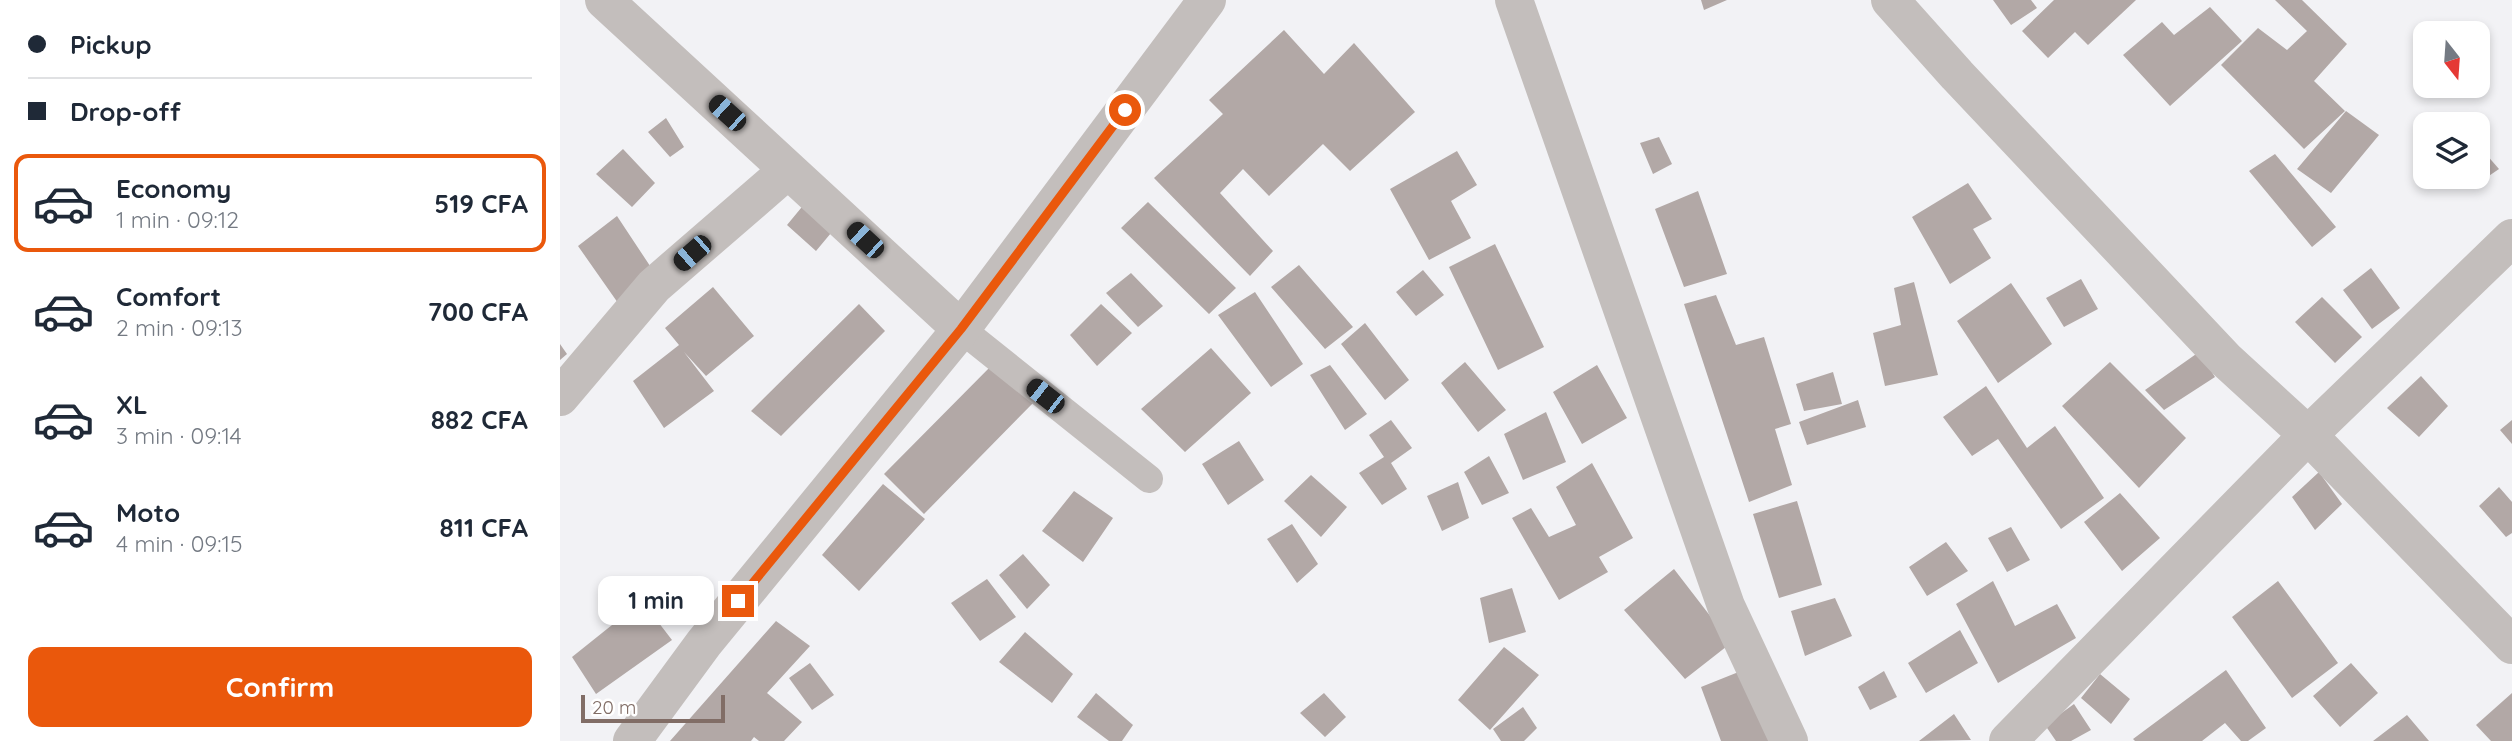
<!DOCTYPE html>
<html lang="en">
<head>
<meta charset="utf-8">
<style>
  body { margin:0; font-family:Quicksand,sans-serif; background:#f2f2f3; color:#1f2937; height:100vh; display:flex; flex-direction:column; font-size:26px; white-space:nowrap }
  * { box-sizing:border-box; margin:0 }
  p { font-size:23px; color:#747a83 }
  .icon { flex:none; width:38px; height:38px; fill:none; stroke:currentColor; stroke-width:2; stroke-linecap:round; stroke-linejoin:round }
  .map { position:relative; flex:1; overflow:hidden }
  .panel { display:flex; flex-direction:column; background:#fff; width:560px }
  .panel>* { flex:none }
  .top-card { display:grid; align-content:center; height:154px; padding:0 28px; background:#fff }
  .needle { width:46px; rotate:163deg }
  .fabs { position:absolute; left:1853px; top:21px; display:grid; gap:14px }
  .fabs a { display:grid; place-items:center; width:77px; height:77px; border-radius:14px; background:#fff; box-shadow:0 4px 10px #0003; font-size:35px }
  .scale { position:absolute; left:21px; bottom:18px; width:144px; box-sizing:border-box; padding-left:7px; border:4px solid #816d66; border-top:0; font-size:19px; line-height:24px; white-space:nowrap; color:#816d66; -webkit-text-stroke:5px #fff; paint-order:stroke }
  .end { position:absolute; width:32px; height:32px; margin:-16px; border:9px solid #ea580c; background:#fff; box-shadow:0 0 0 4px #fff }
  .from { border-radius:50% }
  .bubble { position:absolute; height:49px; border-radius:14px; background:#fff; box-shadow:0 4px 10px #0003; font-size:23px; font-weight:700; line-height:49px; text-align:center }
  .car { position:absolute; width:21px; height:42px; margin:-21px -10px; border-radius:9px; box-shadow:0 0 5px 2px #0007; background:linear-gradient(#222 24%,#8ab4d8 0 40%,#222 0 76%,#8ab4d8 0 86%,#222 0) }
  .top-card b { display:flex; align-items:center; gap:24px; height:66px; font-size:26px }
  .top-card b+b { border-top:2px solid #e0e1e3 }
  .top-card i { width:18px; height:18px; background:#1f2937 }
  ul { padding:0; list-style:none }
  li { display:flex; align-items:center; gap:21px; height:98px; margin:0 14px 10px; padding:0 14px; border:4px solid transparent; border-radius:14px }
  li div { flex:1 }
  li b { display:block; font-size:26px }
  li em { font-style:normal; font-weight:700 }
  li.selected { border-color:#ea580c }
  li>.icon { width:63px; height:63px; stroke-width:1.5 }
  .button { display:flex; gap:14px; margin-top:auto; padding:14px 28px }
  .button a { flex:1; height:80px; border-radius:14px; background:#ea580c; color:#fff; font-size:28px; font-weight:700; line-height:80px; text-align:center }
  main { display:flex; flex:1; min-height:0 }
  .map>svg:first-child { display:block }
  .building { fill:#b2a8a6 }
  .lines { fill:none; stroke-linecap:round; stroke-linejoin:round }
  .lane { stroke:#c3bebc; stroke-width:28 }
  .street { stroke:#c3bebc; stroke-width:38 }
  .route { stroke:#ea580c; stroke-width:9 }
</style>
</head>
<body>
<main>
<section class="panel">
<div class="top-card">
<b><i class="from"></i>Pickup</b>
<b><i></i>Drop-off</b>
</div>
<ul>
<li class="selected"><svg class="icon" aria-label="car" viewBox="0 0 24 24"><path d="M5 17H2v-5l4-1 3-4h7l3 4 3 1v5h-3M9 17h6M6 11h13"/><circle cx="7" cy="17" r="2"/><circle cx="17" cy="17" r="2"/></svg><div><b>Economy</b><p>1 min · 09:12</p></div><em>519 CFA</em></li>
<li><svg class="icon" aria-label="car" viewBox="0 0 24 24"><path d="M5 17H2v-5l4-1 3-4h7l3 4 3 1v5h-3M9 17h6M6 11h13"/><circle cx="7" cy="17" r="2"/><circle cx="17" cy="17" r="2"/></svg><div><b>Comfort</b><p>2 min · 09:13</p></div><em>700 CFA</em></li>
<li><svg class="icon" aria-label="car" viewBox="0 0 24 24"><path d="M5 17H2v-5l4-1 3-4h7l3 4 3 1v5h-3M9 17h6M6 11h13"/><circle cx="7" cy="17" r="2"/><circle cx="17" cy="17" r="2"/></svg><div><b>XL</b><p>3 min · 09:14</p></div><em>882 CFA</em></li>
<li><svg class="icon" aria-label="car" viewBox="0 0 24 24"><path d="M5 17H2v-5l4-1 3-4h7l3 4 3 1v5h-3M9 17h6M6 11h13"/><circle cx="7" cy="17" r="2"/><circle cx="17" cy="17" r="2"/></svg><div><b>Moto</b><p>4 min · 09:15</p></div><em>811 CFA</em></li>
</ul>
<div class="button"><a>Confirm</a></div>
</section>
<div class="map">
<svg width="1952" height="741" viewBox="0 0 1952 741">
  <rect width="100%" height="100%" fill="#f2f2f5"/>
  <path class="building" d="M1141,0h26l-23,10z
    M1433,0h38l6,8 -26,17z
    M1494,0h82l-48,45 -13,-13 -27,26 -26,-27z
    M1715,0h27l45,44 -33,37 31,30 -41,38 -83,-84 37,-37 29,22 20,-19z
    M1650,7l32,34 -72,65 -47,-51 39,-33 12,13z
    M724,30l40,44 30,-31 61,69 -65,59 -27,-27 -54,52 -26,-27 -23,24 53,58 -23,25 -96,-98 69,-64 -14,-14z
    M1786,111l33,24 -48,58 -34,-24z
    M106,118l18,29 -14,10 -22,-25z
    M1099,137l13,27 -19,10 -13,-31z
    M1918,145l21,24 -22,15 -6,-7h7z
    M63,149l32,34 -23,24 -36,-33z
    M897,151l20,34 -26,16 20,37 -42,22 -39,-71z
    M1715,154l61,73 -24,20 -63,-76z
    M1408,183l24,36 -19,10 18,29 -41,26 -38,-67z
    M1138,191l29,83 -43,13 -29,-78z
    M246,202l30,25 -20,24 -29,-26z
    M588,202l88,86 -27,26 -88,-86z
    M57,216l41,62 -40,25 -40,-57z
    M935,244l49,103 -46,23 -49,-103z
    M739,265l54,62 -28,22 -54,-62z
    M1811,268l29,40 -28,21 -29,-39z
    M863,270l21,25 -28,21 -20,-24z
    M571,273l32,33 -25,21 -32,-34z
    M1521,279l17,30 -34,18 -18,-29z
    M1354,282l24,93 -53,11 -12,-53 28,-8 -7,-37z
    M1451,283l41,61 -54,39 -41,-62z
    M153,287l41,49 -48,40 -22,-24 30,39 -50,37 -31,-47 46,-36 -14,-17z
    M695,292l48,72 -32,23 -53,-72z
    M1156,295l20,50 28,-8 27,87 -16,5 17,56 -43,17 -65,-198z
    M1762,297l40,40 -27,26 -40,-41z
    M299,304l26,27 -104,105 -30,-25z
    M541,304l31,29 -35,33 -27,-31z
    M805,323l44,57 -24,20 -44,-56z
    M0,344l7,10 -7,6z
    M651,348l40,45 -66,59 -44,-43z
    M1639,352l16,25 -51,33 -19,-20z
    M435,362l39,40 -110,112 -40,-40z
    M905,362l41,48 -28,22 -37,-49z
    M1550,362l76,76 -47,50 -77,-82z
    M770,365l37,49 -22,16 -35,-55z
    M1037,365l30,53 -45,26 -29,-52z
    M1273,372l9,32 -38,7 -8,-27z
    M1861,376l27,30 -29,31 -32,-29z
    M1426,386l41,62 28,-22 49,72 -43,31 -63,-90 -26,17 -29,-39z
    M1298,400l8,27 -59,18 -8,-23z
    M986,412l20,50 -43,18 -19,-46z
    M831,420l21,28 -21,15 16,26 -25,16 -23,-32 25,-16 -15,-22z
    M1952,420v24l-12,-14z
    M679,441l25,39 -36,25 -26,-41z
    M929,456l20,37 -27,12 -18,-33z
    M1032,463l41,75 -34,19 9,15 -49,28 -47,-82 19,-10 18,29 27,-12 -20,-38z
    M1759,472l23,32 -27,26 -23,-33z
    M751,475l36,32 -26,30 -37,-36z
    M898,482l11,36 -27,13 -15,-35z
    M323,484l42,35 -66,72 -37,-36z
    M1939,487l13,15v31l-6,4 -27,-31z
    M514,491l39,27 -30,44 -41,-31z
    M1560,493l40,45 -38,33 -38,-49z
    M1237,501l25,84 -43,13 -26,-84z
    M732,524l26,40 -21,19 -30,-44z
    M1451,527l19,33 -23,12 -19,-34z
    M1386,542l22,29 -41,25 -18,-29z
    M463,554l27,31 -23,24 -28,-34z
    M1114,569l57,74 -46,36 -61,-69z
    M427,579l29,38 -36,24 -29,-38z
    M1433,581l22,45 42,-22 19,34 -78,45 -42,-79z
    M1718,581l60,82 -46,35 -60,-81z
    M952,588l14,44 -37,11 -9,-45z
    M1275,598l17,38 -47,20 -14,-45z
    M82,601l30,39 -76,54 -24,-37z
    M216,621l34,25 -43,47 35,29 -18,19h-25l-5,-4 -3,4h-81z
    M1400,630l18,33 -52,30 -18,-30z
    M465,632l48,42 -21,29 -53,-41z
    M944,647l35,28 -49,55 -32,-30z
    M250,663l24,32 -22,15 -23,-32z
    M1791,663l27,30 -38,34 -27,-31z
    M1191,667l25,74h-55l-20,-54z
    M1666,670l40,58 -18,13h-7l-16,-18 -23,18h-67l-2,-2z
    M1324,671l13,26 -27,13 -12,-23z
    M1540,674l30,25 -19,25 -30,-26z
    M536,693l37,32 -11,16h-13l-32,-24z
    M764,693l22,24 -21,20 -25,-24z
    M1952,693v48h-21l-15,-16z
    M1514,704l17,26 -20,11h-15l-11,-16z
    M963,707l14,21 -13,13h-23l-8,-12z
    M1394,714l17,26 -52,1z
    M1847,715l22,26h-56z"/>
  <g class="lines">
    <path class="lane" d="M401,329l188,150"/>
    <path class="street" d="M44,0l357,329
      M954,0l212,606 63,135
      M1330,0l67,75 269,285 82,75 204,210
      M0,397l94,-111 134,-116
      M72,741l72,-98 257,-314 246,-329
      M1448,741l300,-306 204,-197"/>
  </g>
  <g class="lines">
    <path class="route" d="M178,601l223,-272 164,-219"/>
  </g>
</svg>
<div class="fabs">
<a><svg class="needle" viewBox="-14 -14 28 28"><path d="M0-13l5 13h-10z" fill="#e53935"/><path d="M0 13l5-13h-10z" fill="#747a83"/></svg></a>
<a><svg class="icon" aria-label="layers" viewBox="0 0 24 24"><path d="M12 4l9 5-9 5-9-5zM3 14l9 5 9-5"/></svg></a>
</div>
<div class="scale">20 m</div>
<i class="end from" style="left:565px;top:110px"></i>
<i class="end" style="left:178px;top:601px"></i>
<div class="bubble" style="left:38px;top:576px;width:116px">1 min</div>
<i class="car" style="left:167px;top:113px;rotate:312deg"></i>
<i class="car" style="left:305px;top:240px;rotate:313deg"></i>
<i class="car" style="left:132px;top:253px;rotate:229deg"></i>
<i class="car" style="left:485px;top:396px;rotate:308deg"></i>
</div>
</main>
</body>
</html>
